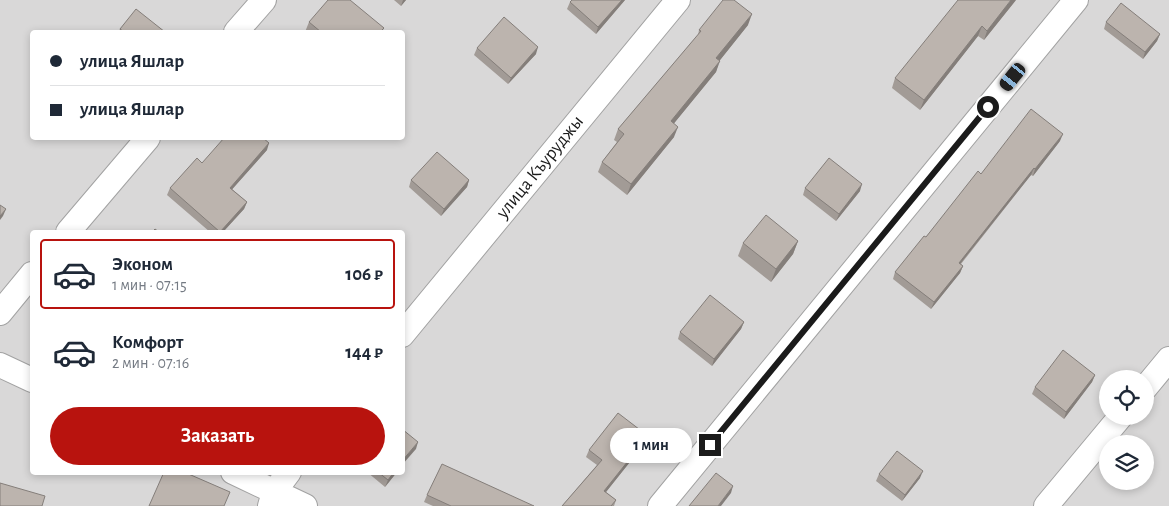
<!DOCTYPE html>
<html lang="ru">
<head>
<meta charset="utf-8">
<style>
  body { margin:0; font-family:"Alegreya Sans",sans-serif; background:#f2f2f3; color:#1f2937; height:100vh; display:flex; flex-direction:column; font-size:19px; white-space:nowrap }
  * { box-sizing:border-box; margin:0 }
  p { font-size:16px; color:#747a83 }
  .icon { flex:none; width:28px; height:28px; fill:none; stroke:currentColor; stroke-width:2; stroke-linecap:round; stroke-linejoin:round }
  .map { position:relative; flex:1; overflow:hidden }
  .panel { position:absolute; left:30px; top:230px; width:375px; height:245px; display:flex; flex-direction:column; background:#fff; border-radius:5px; box-shadow:0 2px 8px #0003 }
  .panel>* { flex:none }
  .banner { position:absolute; left:30px; top:30px; width:375px; height:110px; border-radius:5px; box-shadow:0 2px 8px #0003; display:grid; align-content:center; height:110px; padding:0 20px; background:#fff }
  .tools { position:absolute; left:1099px; top:370px; display:grid; gap:10px }
  .tools a { display:grid; place-items:center; width:55px; height:55px; border-radius:50%; background:#fff; box-shadow:0 2px 8px #0003; font-size:25px }
  .end { position:absolute; width:22px; height:22px; margin:-11px; border:6px solid #1b1b1b; background:#fff; box-shadow:0 0 0 2px #fff }
  .from { border-radius:50% }
  .bubble { position:absolute; height:35px; border-radius:18px; background:#fff; box-shadow:0 2px 8px #0003; font-size:16px; font-weight:700; line-height:35px; text-align:center }
  .car { position:absolute; width:15px; height:30px; margin:-15px -8px; border-radius:6px; box-shadow:0 0 4px 1px #0007; background:linear-gradient(#222 24%,#8ab4d8 0 40%,#222 0 76%,#8ab4d8 0 86%,#222 0) }
  .banner b { display:flex; align-items:center; gap:18px; height:48px; font-size:19px }
  .banner b+b { border-top:1px solid #e0e1e3 }
  .banner i { width:12px; height:12px; background:#1f2937 }
  ul { padding:9px 0 0; list-style:none }
  li { display:flex; align-items:center; gap:15px; height:70px; margin:0 10px 8px; padding:0 10px; border:2px solid transparent; border-radius:5px }
  li div { flex:1 }
  li b { display:block; font-size:19px }
  li em { font-style:normal; font-weight:700 }
  li.selected { border-color:#b8130e }
  li>.icon { width:45px; height:45px; stroke-width:1.5 }
  .action { display:flex; gap:10px; margin-top:auto; padding:10px 20px }
  .action a { flex:1; height:58px; border-radius:30px; background:#b8130e; color:#fff; font-size:20px; font-weight:700; line-height:58px; text-align:center }
  .map>svg:first-child { display:block }
  .residential { fill:#d9d8d8; fill-rule:evenodd }
  .lines { fill:none; stroke-linecap:round; stroke-linejoin:round }
  .street-casing { stroke:#a2a2a2; stroke-width:26 }
  .street { stroke:#fff; stroke-width:24 }
  .wall { fill:#a29b96 }
  .shaded-wall { fill:#847e7a }
  .building { fill:#bcb4ae; stroke:#847e7a }
  .route { stroke:#1b1b1b; stroke-width:6 }
  .labels { text-anchor:middle; dominant-baseline:central; stroke-width:5; stroke-linejoin:round; paint-order:stroke }
  .street-label { font-size:19px; fill:#1b1b1b; stroke:#fff }
</style>
</head>
<body>
<div class="map">
<svg width="1169" height="506" viewBox="0 0 1169 506">
  <rect width="100%" height="100%" fill="#ece9e1"/>
  <path class="residential" d="M0,0h1169v506h-1169zM32,32h370v106h-370zM32,232h370v240h-370zM1108,379h37v37h-37zM1108,444h37v37h-37z"/>
  <g class="lines">
    <defs>
      <path id="street" d="M236,32l28,-32
        M68,232l80,-94
        M0,313l32,-39
        M402,335l276,-335
        M0,365l32,15
        M1145,388l24,-29
        M233,472l72,34
        M270,506l4,-14 15,-20
        M660,506l416,-506
        M1046,506l75,-90"/>
    </defs>
    <use href="#street" class="street-casing"/>
    <use href="#street" class="street"/>
  </g>
  <path class="wall" d="M394,0h12l-5,6z
    M572,0h53l-29,34 -29,-25 3,-7z
    M1016,0l-32,40 -6,-4 -58,74 -28,-22 3,-10z
    M309,22l75,6 -2,4h-77z
    M1106,22l54,12 -3,7 -14,18 -39,-30z
    M748,25l-29,36 -3,11 -42,51v14l-47,58 -29,-23 4,-10 15,-20 -3,-2 4,-11 80,-94 1,-5z
    M120,29l45,3h-47z
    M477,48l59,6 -28,30 -34,-29z
    M1060,141l-27,35 -2,-1 -70,89 2,2 -3,7 -29,36 -38,-30 2,-7 86,-98z
    M267,150l-35,39 15,13 -3,7 -21,23h-13l-43,-37 3,-7 32,-25z
    M411,180h58l-2,7 -26,29 -32,-29z
    M805,188l55,3 -24,30 -33,-26z
    M798,241l-5,13 -22,28 -33,-26 5,-13z
    M744,322l-3,7 -29,37 -34,-27 2,-7z
    M1095,375l-3,7 -28,37 -32,-25 3,-7z
    M645,443l-39,49 10,8 -2,6h-52l35,-41 -11,-8 3,-7z
    M367,472h30l-12,15z
    M879,474l41,4 -18,23 -26,-20z
    M427,495l107,11h-101l-9,-4z"/>
  <path class="shaded-wall" d="M403,0h3l-5,6z
    M622,0h3l-29,34 2,-7z
    M1011,0h5l-32,40 3,-9z
    M752,14l-4,11 -35,44 3,-11z
    M982,26l-4,10 -58,74 4,-10z
    M1160,34l-3,7 -14,18 2,-7z
    M538,47l-2,7 -28,30 3,-6z
    M720,61l-4,11 -49,60 4,-11z
    M678,127l-4,10 -47,58 4,-11z
    M1063,134l-3,7 -27,35 2,-7z
    M269,143l-2,7 -39,44 2,-6z
    M1034,168l-3,7 -75,94 3,-6z
    M469,180l-2,7 -26,29 3,-7z
    M862,184l-2,7 -24,30 3,-7z
    M247,202l-3,7 -21,23h-3z
    M6,209l-3,7 -3,4v-4z
    M798,241l-5,13 -22,28 5,-13z
    M963,266l-3,7 -29,36 3,-7z
    M744,322l-3,7 -29,37 2,-7z
    M1095,375l-3,7 -28,37 2,-7z
    M648,436l-3,7 -43,54 2,-6z
    M418,442l-2,7 -14,16v-4z
    M923,471l-3,7 -18,23 3,-6z
    M394,472h3l-12,15 3,-7z
    M733,486l-2,7 -10,13h-3z"/>
  <path class="building" d="M328,0h22l34,28 -4,4h-59l-12,-10z
    M572,0h50l-24,27 -28,-25z
    M723,0h11l18,14 -36,44 4,3 -49,60 7,6 -47,57 -29,-22 22,-28 -6,-5 83,-98 -2,-1z
    M958,0h53l-24,31 -5,-5 -58,74 -29,-22z
    M1121,3l39,31 -15,18 -39,-30z
    M136,9l29,23h-41l-4,-3z
    M504,17l34,30 -27,31 -34,-30z
    M1031,109l32,25 -28,35 -1,-1 -75,95 4,3 -29,36 -39,-30 29,-36 2,1 52,-66 3,3z
    M224,138h39l6,5 -39,45 17,14 -27,30 -50,-44 27,-30 5,5z
    M437,152l32,28 -25,29 -33,-29z
    M829,158l33,26 -23,30 -34,-26z
    M0,205l6,4 -6,7z
    M766,215l32,26 -22,28 -33,-26z
    M155,229l4,3h-7z
    M710,295l34,27 -30,37 -34,-27z
    M1063,350l32,25 -29,37 -31,-25z
    M618,413l30,23 -44,55 12,9 -5,6h-49l40,-46 -13,-10z
    M402,429l16,13 -16,19z
    M897,451l26,20 -18,24 -26,-21z
    M442,464l92,42h-83l-24,-11z
    M164,472h20l46,20 -6,14h-75z
    M378,472h16l-6,8z
    M716,473l17,13 -15,20h-29z
    M0,483l45,13 -3,10h-42z"/>
  <g class="lines">
    <path class="route" d="M710,445l278,-338"/>
  </g>
  <g class="labels">
    <g class="street-label">
      <text transform="translate(540 167) rotate(-51)">улица Къуруджы</text>
    </g>
  </g>
</svg>
<div class="tools">
<a><svg class="icon" aria-label="locate" viewBox="0 0 24 24"><circle cx="12" cy="12" r="6"/><path d="M12 2v4M12 18v4M2 12h4M18 12h4"/></svg></a>
<a><svg class="icon" aria-label="layers" viewBox="0 0 24 24"><path d="M12 4l9 5-9 5-9-5zM3 14l9 5 9-5"/></svg></a>
</div>
<i class="end from" style="left:988px;top:107px"></i>
<i class="end" style="left:710px;top:445px"></i>
<div class="bubble" style="left:610px;top:428px;width:82px">1 мин</div>
<i class="car" style="left:1013px;top:77px;rotate:219deg"></i>
<div class="banner">
<b><i class="from"></i>улица Яшлар</b>
<b><i></i>улица Яшлар</b>
</div>
<section class="panel">
<ul>
<li class="selected"><svg class="icon" aria-label="car" viewBox="0 0 24 24"><path d="M5 17H2v-5l4-1 3-4h7l3 4 3 1v5h-3M9 17h6M6 11h13"/><circle cx="7" cy="17" r="2"/><circle cx="17" cy="17" r="2"/></svg><div><b>Эконом</b><p>1 мин · 07:15</p></div><em>106 ₽</em></li>
<li><svg class="icon" aria-label="car" viewBox="0 0 24 24"><path d="M5 17H2v-5l4-1 3-4h7l3 4 3 1v5h-3M9 17h6M6 11h13"/><circle cx="7" cy="17" r="2"/><circle cx="17" cy="17" r="2"/></svg><div><b>Комфорт</b><p>2 мин · 07:16</p></div><em>144 ₽</em></li>
</ul>
<div class="action"><a>Заказать</a></div>
</section>
</div>
</body>
</html>
